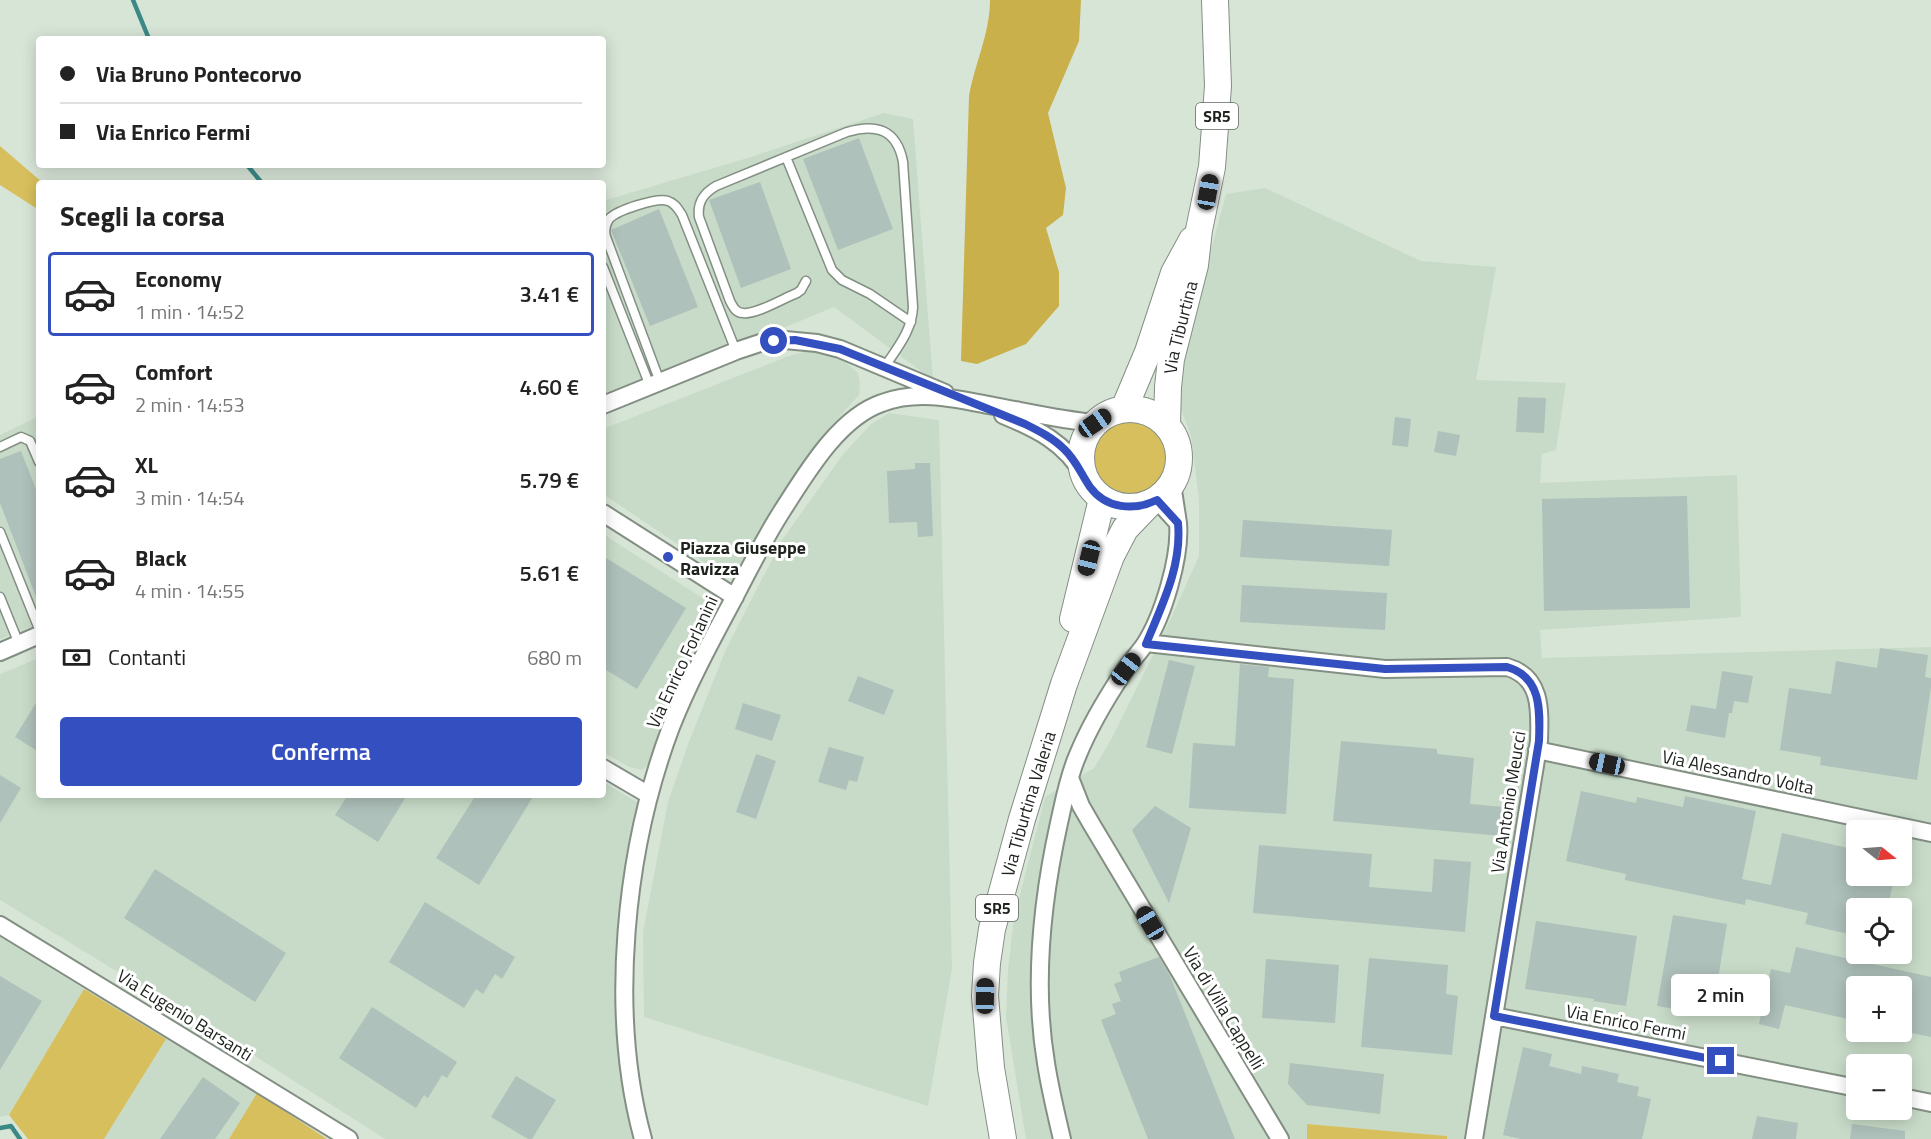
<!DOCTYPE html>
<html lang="it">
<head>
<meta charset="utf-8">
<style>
  body { margin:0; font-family:"Titillium Web",sans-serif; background:#f6f6f6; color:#222; height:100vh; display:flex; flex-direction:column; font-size:22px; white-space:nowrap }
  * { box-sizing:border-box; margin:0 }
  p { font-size:20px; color:#767676 }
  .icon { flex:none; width:33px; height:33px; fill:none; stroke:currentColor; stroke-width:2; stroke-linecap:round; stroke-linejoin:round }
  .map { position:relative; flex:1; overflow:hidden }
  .details { position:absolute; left:36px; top:180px; width:570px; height:618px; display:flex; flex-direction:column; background:#fff; border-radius:6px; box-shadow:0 3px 15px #0003 }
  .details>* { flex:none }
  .top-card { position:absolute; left:36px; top:36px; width:570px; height:132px; border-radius:6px; box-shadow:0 3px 15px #0003; display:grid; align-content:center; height:132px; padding:0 24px; background:#fff }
  .needle { width:39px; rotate:107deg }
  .fabs { position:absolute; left:1846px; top:820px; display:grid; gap:12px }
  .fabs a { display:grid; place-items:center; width:66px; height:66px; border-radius:6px; background:#fff; box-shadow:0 3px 15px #0003; font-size:30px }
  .end { position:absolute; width:27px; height:27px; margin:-14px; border:8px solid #344fc0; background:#fff; box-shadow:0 0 0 3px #fff }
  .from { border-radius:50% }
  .bubble { position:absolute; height:42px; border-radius:6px; background:#fff; box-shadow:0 3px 15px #0003; font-size:20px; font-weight:600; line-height:42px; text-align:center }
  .car { position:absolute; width:18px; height:36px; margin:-18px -9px; border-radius:8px; box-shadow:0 0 4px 2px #0007; background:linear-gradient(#222 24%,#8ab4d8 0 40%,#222 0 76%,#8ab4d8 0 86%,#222 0) }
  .top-card b { display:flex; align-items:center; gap:21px; height:57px; font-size:22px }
  .top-card b+b { border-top:2px solid #e0e0e0 }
  .top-card i { width:15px; height:15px; background:#222 }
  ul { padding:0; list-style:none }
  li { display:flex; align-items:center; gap:18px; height:84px; margin:0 12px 9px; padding:0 12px; border:3px solid transparent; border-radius:6px }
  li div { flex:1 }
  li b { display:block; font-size:22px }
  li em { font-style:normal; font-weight:600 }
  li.on { border-color:#344fc0 }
  li>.icon { width:54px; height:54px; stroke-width:1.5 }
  h2 { padding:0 24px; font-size:27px; line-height:72px }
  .pay { display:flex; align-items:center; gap:15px; height:66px; padding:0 24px; font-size:22px }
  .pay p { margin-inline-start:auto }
  .cta { display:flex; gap:12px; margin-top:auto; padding:12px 24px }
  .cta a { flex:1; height:69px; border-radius:6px; background:#344fc0; color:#fff; font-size:24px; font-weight:600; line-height:69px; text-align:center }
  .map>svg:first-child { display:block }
  .built { fill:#c8dbc8; fill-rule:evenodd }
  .green { fill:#d7bf5d }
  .forest { fill:#c9b04b }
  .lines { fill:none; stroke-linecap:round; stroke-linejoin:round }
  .stream { stroke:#3b8987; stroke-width:4.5 }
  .building { fill:#aec1ba }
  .lane-casing { stroke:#838f83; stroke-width:11 }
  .street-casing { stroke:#838f83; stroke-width:20 }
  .primary-casing { stroke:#838f83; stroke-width:28 }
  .lane { stroke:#fff; stroke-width:8 }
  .street { stroke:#fff; stroke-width:16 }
  .primary { stroke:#fff; stroke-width:26 }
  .route { stroke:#344fc0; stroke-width:8 }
  .poi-dot { fill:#344fc0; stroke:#fff; stroke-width:2 }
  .labels { text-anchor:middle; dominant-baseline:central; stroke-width:6; stroke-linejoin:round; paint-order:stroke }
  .shield { fill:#fff; stroke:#616461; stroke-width:1.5 }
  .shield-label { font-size:16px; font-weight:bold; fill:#1d221d }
  .street-label { font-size:18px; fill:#1d221d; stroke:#fff }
  .poi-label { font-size:18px; font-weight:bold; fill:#1d221d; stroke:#fff; text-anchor:start }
</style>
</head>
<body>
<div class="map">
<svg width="1931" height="1139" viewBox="0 0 1931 1139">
  <rect width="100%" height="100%" fill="#d7e5d7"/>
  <path class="built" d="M884,113l29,6 20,261 -99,-73 -53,22 -114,40 -64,25v-193l151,-45z
    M1265,188l156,73 75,6 -20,113 90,3 -10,67 -14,4 -2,29 197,-8 4,142 -201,13 2,28 389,-11v492h-484v-3l-139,-12 -1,15h-281l-20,-122 2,-47 6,-52 31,-121 49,-29 18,-30 60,-122 27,-60v-56l-8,-64 -13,-35 15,-85 33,-122zM1857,831h45v45h-45zM1857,909h45v45h-45zM1857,987h45v45h-45zM1857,1065h45v45h-45z
    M808,351l26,4 14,9 10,9 2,10 -1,12 -40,44 -79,132 -18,3 -119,-80v-65l183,-72z
    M889,413l50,7 13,549 -24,137 -284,-89 -1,-85 25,-130 20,-58 38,-95 56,-109 62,-87 27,-29z
    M39,416v208l-39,15v-204z
    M603,534l115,74 -66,154 -10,8 -13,-3 -26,-15z
    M39,658v137h564v-13l34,20 -17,112 -5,95 19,130h-249l-138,-88 -247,-151v-226z
    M0,937l84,52 -75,126 -9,2z
    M166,1039l91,54 -28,46h-125z"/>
  <path class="green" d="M0,146l43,37h-4v27l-39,-25z
    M1094 458a36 36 0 1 1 72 0a36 36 0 1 1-72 0Z
    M84,989l82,50 -62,100h-76l-19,-24z
    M257,1093l70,46h-98z
    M1307,1124l140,12v3h-140z"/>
  <path class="forest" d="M990,0h91l-2,41 -31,72 18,75 -3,27 -17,13 13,44v34l-33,38 -49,20 -16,-3 8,-265c6,-33 21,-63 21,-96z"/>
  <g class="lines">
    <path class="stream" d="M133,0l16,39
      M247,165l15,18
      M0,1128l11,-2 9,13"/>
  </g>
  <path class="building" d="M859,138l34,91 -55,21 -35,-91z
    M760,182l31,87 -50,19 -32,-88z
    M659,209l39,98 -48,19 -39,-96z
    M1518,397l28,1 -2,35 -28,-1z
    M1395,417l16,2 -3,28 -16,-2z
    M1438,431l22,4 -4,21 -22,-4z
    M21,451l18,46 -1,105 -38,-99v-44z
    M915,463h15l3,73 -15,1 -1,-15 -28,1 -2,-52 28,-2z
    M1687,496l3,112 -146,3 -2,-112z
    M1243,520l149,10 -3,36 -149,-9z
    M603,556l83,52 -49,81 -34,-21z
    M1242,585l145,8 -2,37 -145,-8z
    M1880,648l48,7 -3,22 6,1v9l-14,93 -97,-15 1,-8 -41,-7 9,-62 42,6 5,-33 41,7z
    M1169,660l26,6 -23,88 -26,-7z
    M1240,664l29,3 -1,10 26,2 -8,135 -97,-6 4,-65 42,3z
    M1722,671l31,5 -5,27 -14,-2 -2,12h-3l-4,25 -39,-7 5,-26 25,4z
    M858,676l36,14 -10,25 -36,-14z
    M39,698v54l-24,-15z
    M743,703l38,12 -9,26 -37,-12z
    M1341,741l96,8v5l37,4 -4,46 34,3 -2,29 -169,-15z
    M829,747l35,10 -7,25 -8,-2 -3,10 -28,-8z
    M756,754l20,7 -20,58 -20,-7z
    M0,775l21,13 -21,35z
    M1581,791l55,12 1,-6 46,10 2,-11 71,15 -14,68 29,6 11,-52 75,17v26h38l-8,33h-30v27l-52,-12 3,-11 -62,-14 -1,6 -120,-25 1,-6 -60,-13z
    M348,795h59l-29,47 -43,-27z
    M476,795h58l-55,90 -43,-27z
    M1155,806l36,22 -22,75 -37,-73z
    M1259,845l113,9 -3,33 63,5 2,-33 37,3 -6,70 -212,-19z
    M155,869l131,84 -31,49 -131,-84z
    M425,902l90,55 -13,22 -7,-5 -12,20 -7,-5 -12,19 -75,-46z
    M1673,915l54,9 -15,91 -55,-9z
    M1536,921l101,15 -11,70 -33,-5 1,-2 -69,-10z
    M1796,947l135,30v60l-29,-6v-44h-45v34l-72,-16 -6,24 -20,-5 12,-55 19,4z
    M1159,957l11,19 65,163h-87l-47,-119 15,-6 -4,-10 9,-3 -7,-17 8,-3 -3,-9z
    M1369,958l79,7 -2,29 12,2 -6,59 -91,-8z
    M1266,959l73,6 -4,58 -73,-5z
    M0,976l42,25 -42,69z
    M372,1007l85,55 -10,16 -5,-3 -14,23 -4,-3 -8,13 -77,-50z
    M1523,1047l29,7 -3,12 32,8 1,-8 37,8 -2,8 22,5 -2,9 14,3 -9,40h-121l-18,-4z
    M1290,1063l94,11 -4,40 -73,-9 -19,-21z
    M516,1076l40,24 -24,39h-4l-37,-22z
    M203,1077l37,26 -25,36h-55z
    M1757,1116l41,7 -2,16h-44z
    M1852,1124l53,7v8h-55z"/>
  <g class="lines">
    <defs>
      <path id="lane" d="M786,157l46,113 10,10 28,14 41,28
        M603,267l47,119
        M806,281l-5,9 -4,3c-13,5 -41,22 -54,20 -7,0 -10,-6 -13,-12l-31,-84c-2,-15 5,-24 17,-31l131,-54c30,-9 50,-2 56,30l10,145c-1,24 -16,41 -29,61
        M660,382l-54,-145c-2,-7 -1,-12 3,-18 8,-9 49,-22 59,-18 7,2 10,8 14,14l54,136
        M0,447l21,-10 9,4 9,21
        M0,532l39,97
        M0,597l19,47"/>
      <path id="street" d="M603,405l133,-54 27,-9 22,-2 32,3 23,6 105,44
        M1003,415c34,14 63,28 81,61
        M1157,500l21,23 -6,-39
        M603,513l132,84
        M1146,643l239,26 122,-2c35,10 33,43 32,74l-65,398
        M0,652l39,-17
        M1537,750l394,83
        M603,768l46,27
        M1070,778l11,28 11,19 188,314
        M0,925l349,214
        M1494,1016l363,72
        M1902,1097l29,6
        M643,1139c-35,-127 -18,-290 28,-412 17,-43 39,-84 61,-125 16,-31 31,-61 50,-91 24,-37 56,-93 100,-108 36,-14 75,-4 112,3 33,6 67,14 101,17
        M1062,1139c-6,-25 -12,-50 -16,-76 -13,-78 -4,-163 13,-240 5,-22 9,-45 18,-66 12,-30 30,-60 48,-87 6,-9 14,-17 20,-26 18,-28 36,-87 33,-121"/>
      <g id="primary">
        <path d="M1124,409l24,-57 26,-79 18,-33"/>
        <circle cx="1130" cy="458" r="49"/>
        <path id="s1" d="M1167,425l1,-38 3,-28 24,-94 4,-35 13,-63 6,-81 -3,-86"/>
        <path d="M1073,619l29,-120"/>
        <path id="s2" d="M1003,1139l-12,-71 -6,-72 2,-33 5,-34 30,-110 42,-135 47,-128 14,-27 25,-26"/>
      </g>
    </defs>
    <use href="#lane" class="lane-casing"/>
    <use href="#street" class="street-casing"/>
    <use href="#primary" class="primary-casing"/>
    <use href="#lane" class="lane"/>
    <use href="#street" class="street"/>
    <use href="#primary" class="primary"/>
  </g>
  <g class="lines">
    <path class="route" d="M774,341l21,-1 45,9 185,75c14,7 28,14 39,25 12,11 17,25 26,38 16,22 44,24 67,13l21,23c4,43 -16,82 -32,121l239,25 122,-2c35,10 33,44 32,74l-45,275 227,45"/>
  </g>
  <circle class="poi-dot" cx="668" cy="557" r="6"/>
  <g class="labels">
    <g class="shield">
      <rect x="1196" y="103" width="42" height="26" rx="4.5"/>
      <rect x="976" y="895" width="42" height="26" rx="4.5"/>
    </g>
    <g class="shield-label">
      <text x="1217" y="116">SR5</text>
      <text x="997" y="908">SR5</text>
    </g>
    <g class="street-label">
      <text stroke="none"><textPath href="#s1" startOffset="99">Via Tiburtina</textPath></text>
      <text transform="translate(682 662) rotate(-65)">Via Enrico Forlanini</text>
      <text transform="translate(1738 772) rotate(12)">Via Alessandro Volta</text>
      <text transform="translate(1508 802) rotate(-81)">Via Antonio Meucci</text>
      <text stroke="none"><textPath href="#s2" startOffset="342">Via Tiburtina Valeria</textPath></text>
      <text transform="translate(1224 1008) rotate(59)">Via di Villa Cappelli</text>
      <text transform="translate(185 1015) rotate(32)">Via Eugenio Barsanti</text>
      <text transform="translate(1626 1022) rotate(11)">Via Enrico Fermi</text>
    </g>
    <g class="poi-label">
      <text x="680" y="547">Piazza Giuseppe<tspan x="680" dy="21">Ravizza</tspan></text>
    </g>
  </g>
</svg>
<div class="fabs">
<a><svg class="needle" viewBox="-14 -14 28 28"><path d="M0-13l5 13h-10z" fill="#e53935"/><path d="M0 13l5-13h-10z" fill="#767676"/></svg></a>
<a><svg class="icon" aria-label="locate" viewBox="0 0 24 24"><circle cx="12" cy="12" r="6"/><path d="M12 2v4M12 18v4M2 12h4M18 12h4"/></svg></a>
<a>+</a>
<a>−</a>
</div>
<i class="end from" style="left:774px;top:341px"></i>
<i class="end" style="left:1721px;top:1061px"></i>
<div class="bubble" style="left:1671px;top:974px;width:99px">2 min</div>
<i class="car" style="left:1208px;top:192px;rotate:10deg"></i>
<i class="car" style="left:1095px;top:423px;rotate:55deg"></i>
<i class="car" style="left:1089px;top:558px;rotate:194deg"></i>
<i class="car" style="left:1126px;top:669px;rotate:38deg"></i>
<i class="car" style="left:1607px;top:764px;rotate:282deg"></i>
<i class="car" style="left:1150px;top:923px;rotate:329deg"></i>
<i class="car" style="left:985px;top:996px;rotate:1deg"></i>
<div class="top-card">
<b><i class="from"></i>Via Bruno Pontecorvo</b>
<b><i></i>Via Enrico Fermi</b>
</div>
<section class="details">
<h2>Scegli la corsa</h2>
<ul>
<li class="on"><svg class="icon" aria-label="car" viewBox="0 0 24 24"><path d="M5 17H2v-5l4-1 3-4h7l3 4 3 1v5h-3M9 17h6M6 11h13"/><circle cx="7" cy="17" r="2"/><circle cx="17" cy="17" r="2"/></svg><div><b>Economy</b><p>1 min · 14:52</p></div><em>3.41 €</em></li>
<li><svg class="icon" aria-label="car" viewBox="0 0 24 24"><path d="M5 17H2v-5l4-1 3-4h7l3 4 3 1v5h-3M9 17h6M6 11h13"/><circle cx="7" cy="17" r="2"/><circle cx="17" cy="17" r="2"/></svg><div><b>Comfort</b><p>2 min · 14:53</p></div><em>4.60 €</em></li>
<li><svg class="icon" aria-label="car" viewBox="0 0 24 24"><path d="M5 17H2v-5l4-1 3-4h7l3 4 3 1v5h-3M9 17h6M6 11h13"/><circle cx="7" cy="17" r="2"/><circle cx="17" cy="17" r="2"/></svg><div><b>XL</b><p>3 min · 14:54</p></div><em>5.79 €</em></li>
<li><svg class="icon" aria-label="car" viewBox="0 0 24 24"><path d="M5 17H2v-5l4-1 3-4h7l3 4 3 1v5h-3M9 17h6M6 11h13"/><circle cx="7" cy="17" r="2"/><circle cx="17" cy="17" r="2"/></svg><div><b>Black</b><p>4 min · 14:55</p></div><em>5.61 €</em></li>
</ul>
<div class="pay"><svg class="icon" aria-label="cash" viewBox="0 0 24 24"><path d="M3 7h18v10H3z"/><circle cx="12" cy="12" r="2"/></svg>Contanti<p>680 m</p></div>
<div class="cta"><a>Conferma</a></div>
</section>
</div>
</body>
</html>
